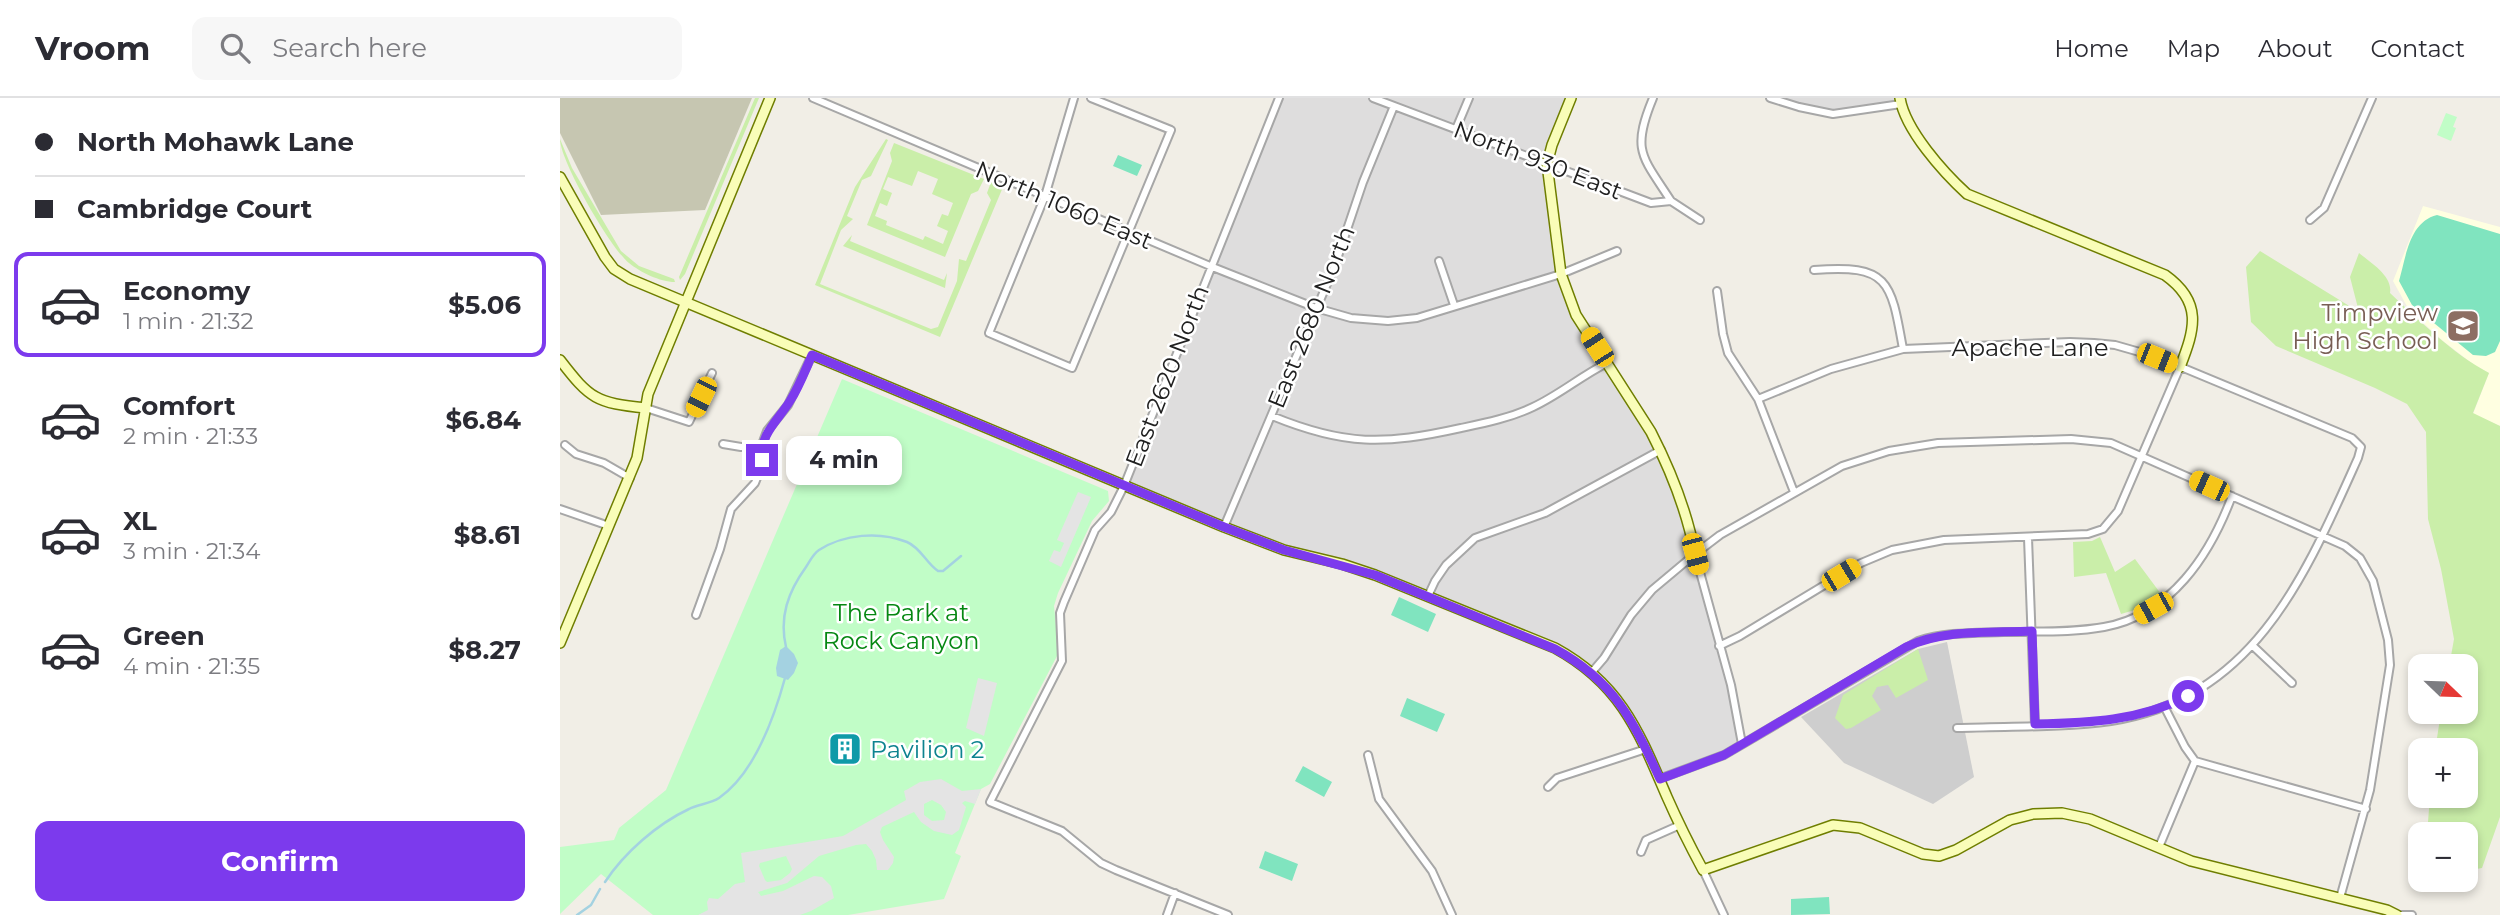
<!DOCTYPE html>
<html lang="en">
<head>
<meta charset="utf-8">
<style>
  body { margin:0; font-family:Montserrat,sans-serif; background:#f7f7f7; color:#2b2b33; height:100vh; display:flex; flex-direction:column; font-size:26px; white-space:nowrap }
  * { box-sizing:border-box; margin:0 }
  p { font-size:23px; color:#7c7c81 }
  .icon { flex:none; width:38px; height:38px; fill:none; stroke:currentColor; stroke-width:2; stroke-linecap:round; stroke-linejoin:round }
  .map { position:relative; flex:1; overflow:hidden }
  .details { display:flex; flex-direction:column; background:#fff; width:560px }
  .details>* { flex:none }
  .banner { display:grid; align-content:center; height:154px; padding:0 35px; background:#fff }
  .needle { width:46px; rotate:113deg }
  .fabs { position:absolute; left:1848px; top:556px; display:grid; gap:14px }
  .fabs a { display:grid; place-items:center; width:70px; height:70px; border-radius:14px; background:#fff; box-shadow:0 4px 10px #0003; font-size:35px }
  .end { position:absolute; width:32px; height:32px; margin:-16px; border:9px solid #7c3aed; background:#fff; box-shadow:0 0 0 4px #fff }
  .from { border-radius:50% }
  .bubble { position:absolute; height:49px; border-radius:14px; background:#fff; box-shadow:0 4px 10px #0003; font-size:23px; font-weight:700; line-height:49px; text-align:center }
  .car { position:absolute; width:21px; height:42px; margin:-21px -10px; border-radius:9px; box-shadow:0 0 5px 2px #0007; background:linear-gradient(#f5c518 24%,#345 0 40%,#f5c518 0 76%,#345 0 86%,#f5c518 0) }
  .banner b { display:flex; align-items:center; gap:24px; height:66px; font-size:26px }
  .banner b+b { border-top:2px solid #e1e1e2 }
  .banner i { width:18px; height:18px; background:#2b2b33 }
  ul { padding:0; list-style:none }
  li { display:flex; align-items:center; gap:21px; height:105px; margin:0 14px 10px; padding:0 21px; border:4px solid transparent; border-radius:14px }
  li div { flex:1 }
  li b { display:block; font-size:26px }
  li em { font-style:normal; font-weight:700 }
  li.active { border-color:#7c3aed }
  li>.icon { width:63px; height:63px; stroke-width:1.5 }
  .action { display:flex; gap:14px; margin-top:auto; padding:14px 35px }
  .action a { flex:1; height:80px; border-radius:14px; background:#7c3aed; color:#fff; font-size:28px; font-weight:700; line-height:80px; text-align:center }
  header { display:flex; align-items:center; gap:42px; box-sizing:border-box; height:98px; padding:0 35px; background:#fff; border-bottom:2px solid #e1e1e2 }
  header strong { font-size:33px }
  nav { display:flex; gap:38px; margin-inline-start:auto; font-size:24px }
  .search { width:490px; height:63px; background:#f7f7f7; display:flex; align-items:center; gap:18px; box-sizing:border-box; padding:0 24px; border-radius:14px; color:#7c7c81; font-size:26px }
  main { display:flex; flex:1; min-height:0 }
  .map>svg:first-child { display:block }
  .residential { fill:#dedddd }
  .education { fill:#ffffe1 }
  .religious { fill:#cecece }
  .construction { fill:#c6c6b1 }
  .grass { fill:#caeea9; fill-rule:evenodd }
  .park { fill:#c1fdc7 }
  .pitch { fill:#80e4bf }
  .parking { fill:#e4e4e4; fill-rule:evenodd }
  .water { fill:#a4d2e1 }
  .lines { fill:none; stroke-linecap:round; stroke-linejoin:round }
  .stream { stroke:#a4d2e1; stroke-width:2.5 }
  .street-casing { stroke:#a7a7a7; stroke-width:10 }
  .secondary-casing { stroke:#6f7e00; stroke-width:12 }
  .street { stroke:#fff; stroke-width:6 }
  .secondary { stroke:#f9fdb8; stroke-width:9 }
  .route { stroke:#7c3aed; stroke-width:9 }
  .labels { text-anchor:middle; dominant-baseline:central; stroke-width:5; stroke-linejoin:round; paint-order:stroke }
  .street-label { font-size:24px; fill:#202020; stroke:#fff }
  .education-label { font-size:24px; fill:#785e54; stroke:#fff; text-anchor:end }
  .park-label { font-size:24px; fill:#058712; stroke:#fff }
  .culture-label { font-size:24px; fill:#0d838f; stroke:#fff; text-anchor:start }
</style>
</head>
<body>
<header>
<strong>Vroom</strong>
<div class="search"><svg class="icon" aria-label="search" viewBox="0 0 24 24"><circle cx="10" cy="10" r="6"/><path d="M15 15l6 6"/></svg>Search here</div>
<nav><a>Home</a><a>Map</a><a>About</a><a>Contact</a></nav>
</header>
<main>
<section class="details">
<div class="banner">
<b><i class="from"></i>North Mohawk Lane</b>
<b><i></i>Cambridge Court</b>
</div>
<ul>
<li class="active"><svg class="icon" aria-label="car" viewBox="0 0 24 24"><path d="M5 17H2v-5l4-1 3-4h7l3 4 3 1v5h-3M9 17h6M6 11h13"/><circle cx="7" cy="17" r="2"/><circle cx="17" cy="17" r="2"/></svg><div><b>Economy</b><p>1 min · 21:32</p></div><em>$5.06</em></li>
<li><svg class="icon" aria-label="car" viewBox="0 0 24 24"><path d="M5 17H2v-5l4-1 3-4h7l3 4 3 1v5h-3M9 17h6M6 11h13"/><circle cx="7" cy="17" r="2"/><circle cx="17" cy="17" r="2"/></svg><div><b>Comfort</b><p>2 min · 21:33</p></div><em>$6.84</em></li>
<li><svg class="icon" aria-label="car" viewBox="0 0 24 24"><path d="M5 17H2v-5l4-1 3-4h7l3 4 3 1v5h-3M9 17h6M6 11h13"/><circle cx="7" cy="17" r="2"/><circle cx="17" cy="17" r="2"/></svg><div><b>XL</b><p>3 min · 21:34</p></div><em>$8.61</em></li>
<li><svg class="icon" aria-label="car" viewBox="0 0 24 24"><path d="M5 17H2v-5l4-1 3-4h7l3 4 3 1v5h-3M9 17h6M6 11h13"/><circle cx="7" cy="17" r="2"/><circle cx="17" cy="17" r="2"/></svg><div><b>Green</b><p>4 min · 21:35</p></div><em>$8.27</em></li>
</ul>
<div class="action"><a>Confirm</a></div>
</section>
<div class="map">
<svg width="1940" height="817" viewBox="0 0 1940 817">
  <rect width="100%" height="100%" fill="#f1eee6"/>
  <path class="residential" d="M719,0h292l-24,66 25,141 89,145 34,104 24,92 23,98 -83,35 -28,-61 -39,-46 -38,-24 -179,-73 -91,-25 -160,-64z
    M1213,0h128v6l-68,10z"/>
  <path class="education" d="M1863,108l77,21v199l-27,-12 16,-41 -15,-8 -31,-24 -34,-31 -16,-29z"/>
  <path class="religious" d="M1387,544l27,135 -41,27 -89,-41 -43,-46 117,-68z"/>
  <path class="construction" d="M0,0h192l-47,112 -104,5 -41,-82z"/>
  <path class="grass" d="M195,0h4l-74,176 -5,6 -1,-3z
    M0,41l12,29 49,83 18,15 35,13 1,3c-15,0 -35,-10 -46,-19 -18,-14 -69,-102 -69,-124z
    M326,41l2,1 -17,36 -9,4 -15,36 6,3 -12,11 -21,54 111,45 7,-2 19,-46 2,-22 7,2 25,-61 -4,-7 4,-11 12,5 -63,150 -125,-52 40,-98z
    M334,45l90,36 -6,12 -7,3 -26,63 -78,-32 25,-64 -2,-8zM358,73l20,8 -6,15 21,9 -5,13 -6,-2 -5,12 11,5 -5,13 -18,-8 -2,4 -37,-15 1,-4 -12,-5 5,-13 7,3 5,-13 -9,-4 5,-12 24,9z
    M292,137l-2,6 94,39 3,-7 -2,15 -102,-42z
    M1700,153l99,61 -9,-35 9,-24c12,10 34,23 31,40 31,29 62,60 99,80l-16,40 27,13v391l-18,51 -11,2 -5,-1v-34h-39l3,-39h36v-45h-31l6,-39h25v-45h-17l5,-28 -13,-70 -13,-50 -2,-87 -19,-28 -32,-16 -99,-42 -25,-24 -5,-55z
    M1540,439l15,35 20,-13 26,35 -23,15 -17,5 -15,-41 -32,4 -1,-35 19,-1z
    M1358,551l10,31 -32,18 -8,-13 -11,2 -5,9 9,14 -30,18 -5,1 -11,-11 8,-23z"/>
  <path class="park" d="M1886,15l11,4 -4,10 3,1 -5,13 -14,-6z
    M282,281l266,112 1,10 -17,20 -34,72 -4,13 4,41 -1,9 -67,128 -9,5 -26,64 6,3 -17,43 -96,16h-195l-52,-41 -41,40v-67l54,-7 5,-12 47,-38z"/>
  <path class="pitch" d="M558,57l24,10 -5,11 -24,-10z
    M1877,117l63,19v107l-5,11 -9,4 -13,-1 -61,-50 -13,-24c7,-24 10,-59 38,-66z
    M839,499l37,17 -8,18 -37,-17z
    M847,600l38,16 -8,18 -37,-16z
    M743,668l29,16 -8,15 -29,-16z
    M705,753l33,13 -6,17 -33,-13z
    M1269,799l1,17 -39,1v-16z"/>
  <path class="parking" d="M518,394l13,5 -30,70 -12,-6 5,-11 6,2 4,-9 -7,-3z
    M418,580l19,5 -13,53 -18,-8z
    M381,681l21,12 19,-2 -6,15 -10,-3 -3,2 4,4 -7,23 -7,5 -18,-4 -13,-9 -7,-10 -32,15 -2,5 3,8 11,17 -1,6 -5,7h-11l-1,-10 -4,-9 -6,-7 -10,1 -37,11 -32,27 -29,9 3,4 22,-5 31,-15 8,1 9,9 3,12 -23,13 -11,4h-102l10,-5 -1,-8 2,-4 9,1 17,-15 10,-2 -4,-29 102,-17 63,-36 -2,-9 4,-2 12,-7zM372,702l9,5 5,7 -2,8 -12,1 -8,-6v-11zM226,758l6,13 -2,4 -9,7 -14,2 -2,-2 -6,-14 1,-3z"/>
  <path class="water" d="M226,548l8,8 4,9 -4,10 -6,7 -11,-4 -1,-8 4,-18z"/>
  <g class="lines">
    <path class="stream" d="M226,549c-7,-30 2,-55 20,-80 4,-6 7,-13 13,-17 25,-16 60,-19 88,-8 14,6 19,21 31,29h5l18,-15
      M45,784c19,-29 52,-58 84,-73 9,-5 21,-5 30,-11 36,-25 55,-80 66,-120
      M17,817l14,-10 9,-16"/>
    <defs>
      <path id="street" d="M253,0l397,168 106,42 35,10 37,3 29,-3 144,-44 56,-23
        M514,0l-29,98 -56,137 83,35 99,-238 -80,-32
        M813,0l278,105 20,-2 29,19
        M1093,0c-22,53 -11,58 18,103
        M1210,0l29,9 34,7 68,-10
        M896,31l13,-31
        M1750,122l14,-12 48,-110
        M879,163l15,44
        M1254,172c75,-6 77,11 89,79
        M1157,193l6,43 5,19 30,46 36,93
        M1198,301l73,-30 72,-20 167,-7 24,1 21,2 42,12 195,81 9,9 -3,11c-53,118 -103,240 -247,263 -48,7 -105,5 -154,7
        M86,310l43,14 23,-49
        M712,318c73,30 112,29 189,12 24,-5 49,-10 72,-21 26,-12 48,-31 74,-44
        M163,346l18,3h20
        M5,347l11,9 28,9 26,15
        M0,411l49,17
        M664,429l111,-262 28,-83 31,-76
        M1468,440l7,187
        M1135,456l36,131 11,59
        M868,498l7,-15 11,-16 29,-27 70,-25 116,-63
        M136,517l24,-66 11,-40 24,-26 6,-15v-21l6,-16 21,-26 24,-50
        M1159,548l21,-10 121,-73 31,-13 52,-10 144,-6 15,-5 15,-18 62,-144
        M1693,548l39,37
        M1032,574l12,-14 27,-43 21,-25 43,-36 25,-19 122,-69 47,-15 49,-8 133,-4 40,4 234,103 15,12 13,23 15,59 2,25 -20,125 -30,108
        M1605,610l20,39 10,14 171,48
        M808,657l11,44 53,72 20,44
        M1099,681l65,-24 194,-114c27,-9 56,-8 85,-9 33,-1 68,1 101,-5 67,-12 106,-72 128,-131
        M988,689l9,-9 89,-29
        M1599,749l36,-86
        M1081,754l5,-12 34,-15
        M1143,772l21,45
        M607,817l8,-22
        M668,817l-112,-45 -15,-7 -39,-32 -72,-29 72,-141 -2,-48 4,-11 31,-72 16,-18 13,-26 155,-388
        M1840,817h12"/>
      <path id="secondary" d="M1011,0l-19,47 -5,19 14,110 15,41 75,117c20,39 36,79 44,122
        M1340,0c5,32 44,75 67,96l198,81c38,27 30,54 15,92
        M0,79l45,80 9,12 16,10 594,248 60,23 58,14 33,11 180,73c66,36 84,84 112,149 11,25 23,49 36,73l130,-45 27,3 63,26 16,2 17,-6 54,-30 23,-6 29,-1 28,6 101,42 196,49 10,5
        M0,262c30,39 36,43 86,48
        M0,545l77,-185 11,-64 122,-296"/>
    </defs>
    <use href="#street" class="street-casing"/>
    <use href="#secondary" class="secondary-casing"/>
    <use href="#street" class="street"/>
    <use href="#secondary" class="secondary"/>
  </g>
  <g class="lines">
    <path class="route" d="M202,362c-2,-27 15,-38 28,-59 9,-14 15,-30 22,-46l412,172 60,23 91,25 180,74c59,32 78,71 105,130l64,-24 182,-108c38,-18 84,-14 126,-16l3,93c54,-1 104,-3 153,-28"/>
  </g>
  <defs>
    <symbol id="school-square" viewBox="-11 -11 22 22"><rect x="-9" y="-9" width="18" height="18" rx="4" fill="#8d6e63" stroke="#fff"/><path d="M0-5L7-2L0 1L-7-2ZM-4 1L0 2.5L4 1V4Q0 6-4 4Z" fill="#fff"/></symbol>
    <symbol id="building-square" viewBox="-11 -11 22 22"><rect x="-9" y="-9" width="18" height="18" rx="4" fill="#0f9aa8" stroke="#fff"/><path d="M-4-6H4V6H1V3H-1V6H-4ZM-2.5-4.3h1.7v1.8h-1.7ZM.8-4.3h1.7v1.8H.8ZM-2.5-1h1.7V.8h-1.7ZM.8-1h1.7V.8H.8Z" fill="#fff"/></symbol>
  </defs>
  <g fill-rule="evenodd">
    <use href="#school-square" x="1884" y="209" width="38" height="38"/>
    <use href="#building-square" x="266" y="632" width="38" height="38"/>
  </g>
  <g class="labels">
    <g class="street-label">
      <text transform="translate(978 62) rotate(21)">North 930 East</text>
      <text transform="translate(504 107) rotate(23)">North 1060 East</text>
      <text transform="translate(751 219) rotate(-68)">East 2680 North</text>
      <text x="1470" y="249">Apache Lane</text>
      <text transform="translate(607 278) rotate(-69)">East 2620 North</text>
    </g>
    <g class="education-label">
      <text x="1878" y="214">Timpview<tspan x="1878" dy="28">High School</tspan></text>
    </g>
    <g class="park-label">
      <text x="341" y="514">The Park at<tspan x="341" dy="28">Rock Canyon</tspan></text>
    </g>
    <g class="culture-label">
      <text x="310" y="651">Pavilion 2</text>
    </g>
  </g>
</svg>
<div class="fabs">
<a><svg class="needle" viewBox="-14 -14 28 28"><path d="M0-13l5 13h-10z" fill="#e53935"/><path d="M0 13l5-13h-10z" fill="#7c7c81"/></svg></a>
<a>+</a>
<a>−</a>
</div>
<i class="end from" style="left:1628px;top:598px"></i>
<i class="end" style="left:202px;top:362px"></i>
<div class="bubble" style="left:226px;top:338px;width:116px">4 min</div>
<i class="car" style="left:1037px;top:249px;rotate:327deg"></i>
<i class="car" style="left:1597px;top:260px;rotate:112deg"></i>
<i class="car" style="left:141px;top:299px;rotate:206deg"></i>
<i class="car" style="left:1649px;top:388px;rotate:294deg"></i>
<i class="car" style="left:1135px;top:456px;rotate:165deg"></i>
<i class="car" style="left:1281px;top:477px;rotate:59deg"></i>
<i class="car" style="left:1593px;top:510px;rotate:241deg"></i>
</div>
</main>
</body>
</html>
